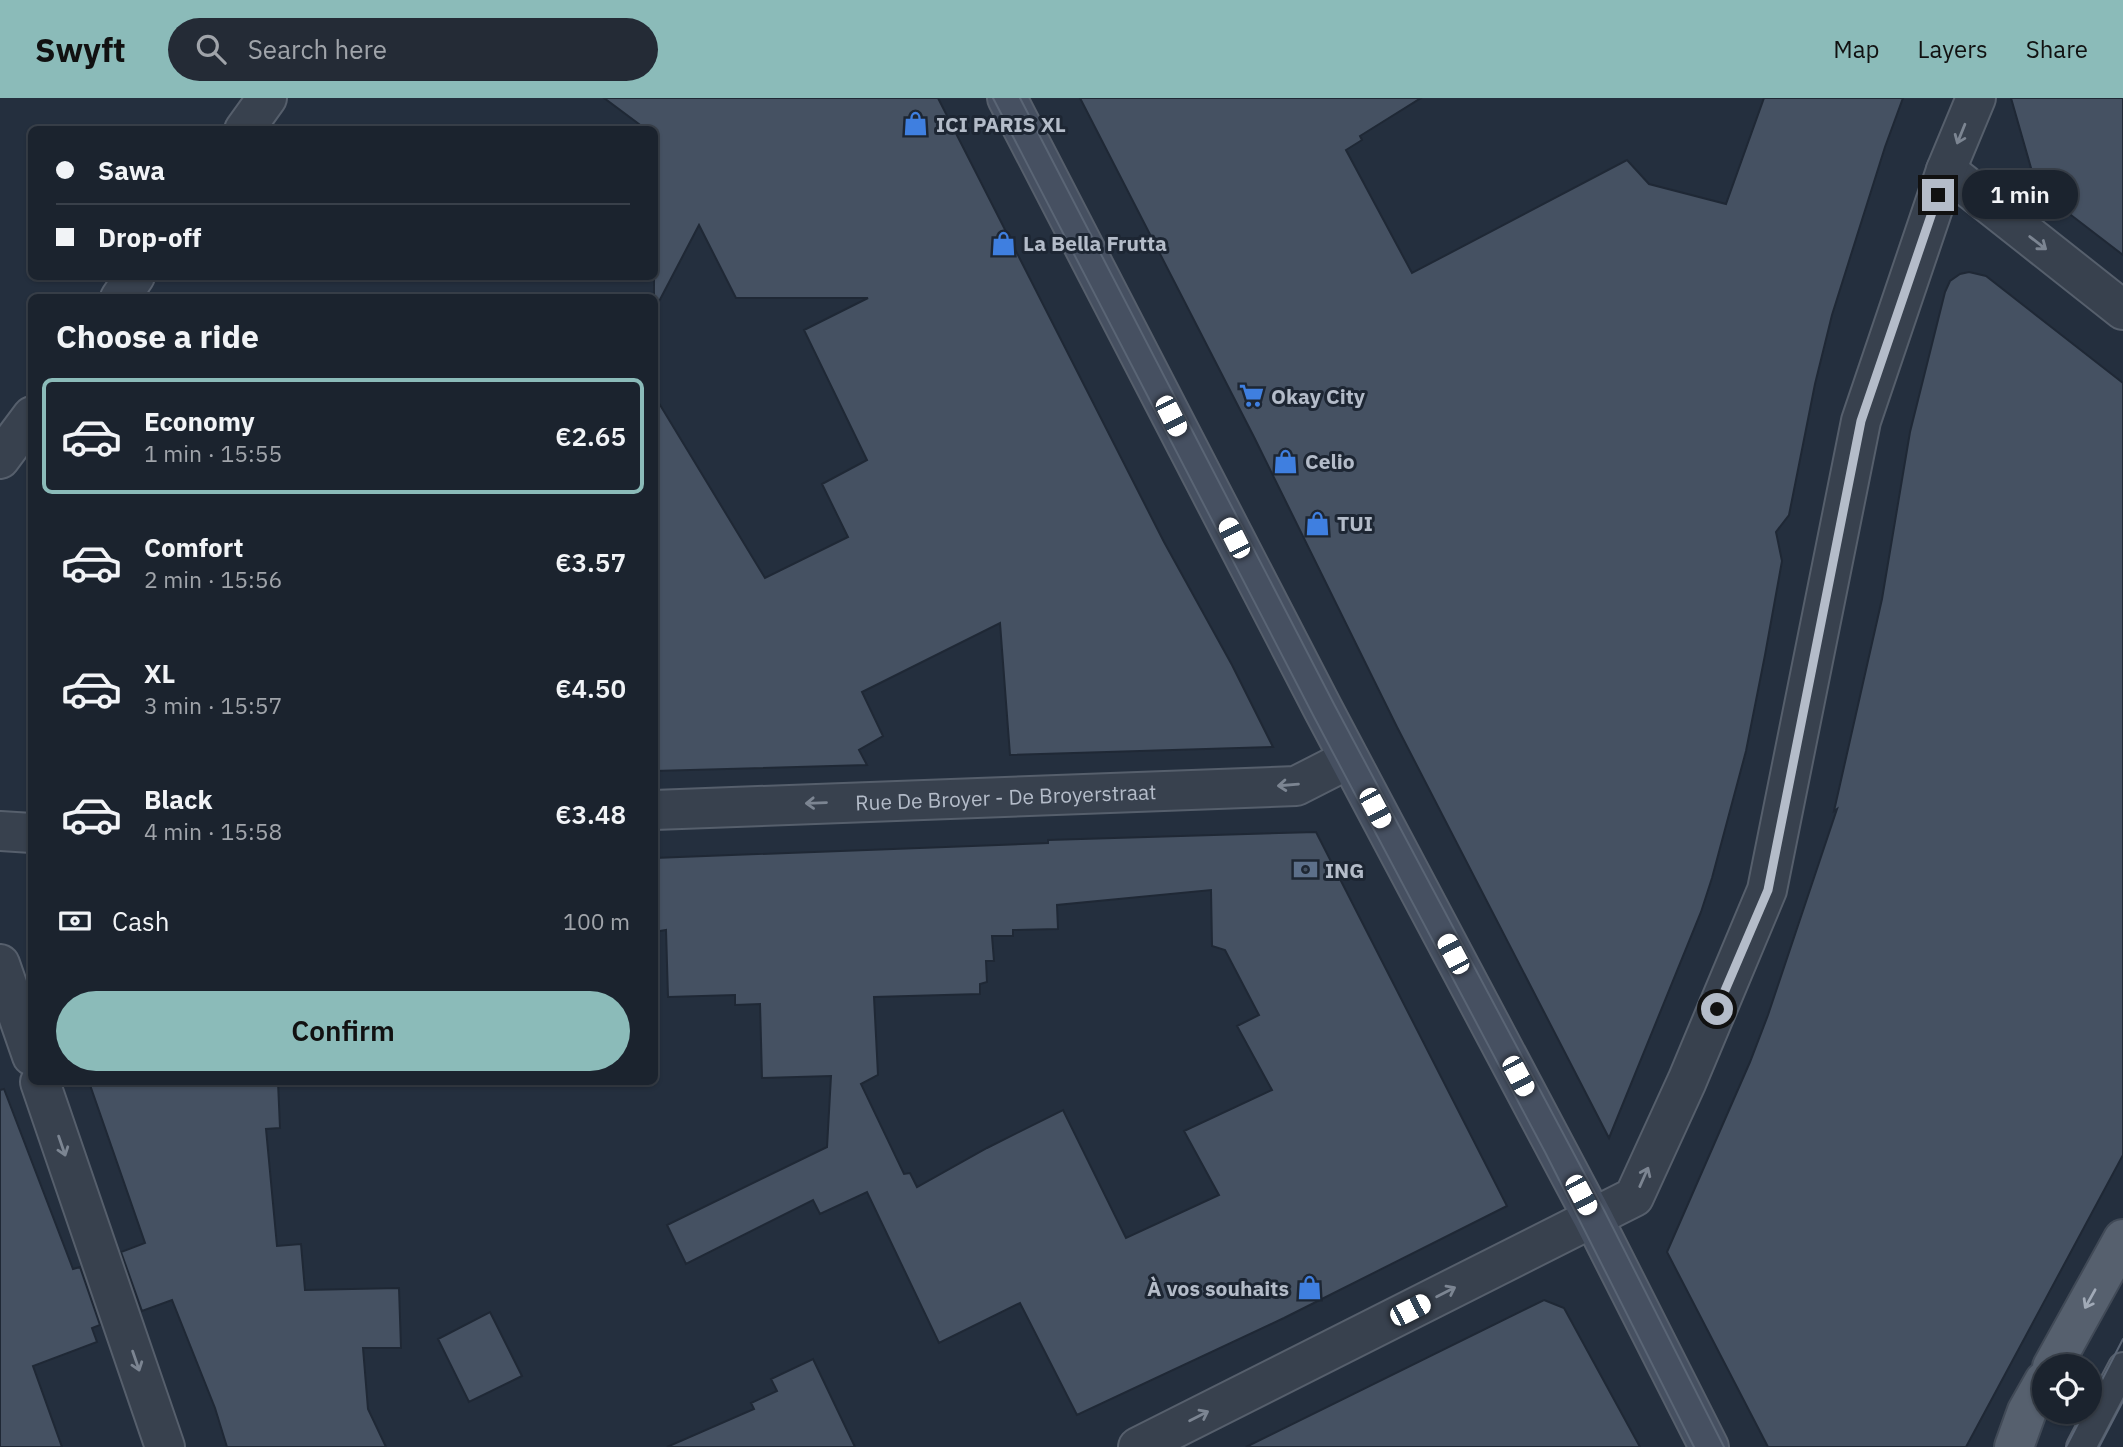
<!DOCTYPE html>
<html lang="en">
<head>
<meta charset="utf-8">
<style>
  body { margin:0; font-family:"IBM Plex Sans",sans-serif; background:#242b36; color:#f1f3f6; height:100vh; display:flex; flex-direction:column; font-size:26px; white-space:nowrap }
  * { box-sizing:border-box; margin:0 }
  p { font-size:23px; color:#a0a4aa }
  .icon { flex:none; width:38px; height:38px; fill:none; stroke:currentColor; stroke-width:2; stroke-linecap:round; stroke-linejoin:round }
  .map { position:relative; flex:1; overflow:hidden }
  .side { position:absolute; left:28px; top:196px; width:630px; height:791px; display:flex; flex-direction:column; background:#1b232e; border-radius:10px; box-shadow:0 2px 5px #0004,0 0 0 2px #39404a }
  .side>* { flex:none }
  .guide { position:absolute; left:28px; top:28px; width:630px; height:154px; border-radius:10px; box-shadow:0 2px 5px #0004,0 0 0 2px #39404a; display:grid; align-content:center; height:154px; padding:0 28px; background:#1b232e }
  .buttons { position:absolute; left:2032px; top:1256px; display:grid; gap:14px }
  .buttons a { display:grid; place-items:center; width:70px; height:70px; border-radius:50%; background:#1b232e; box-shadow:0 2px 5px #0004,0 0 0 2px #39404a; font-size:35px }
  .end { position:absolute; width:32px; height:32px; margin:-16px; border:9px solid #b4bcc9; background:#111; box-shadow:0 0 0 4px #111 }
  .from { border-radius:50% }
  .bubble { position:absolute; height:49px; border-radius:24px; background:#1b232e; box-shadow:0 2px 5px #0004,0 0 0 2px #39404a; font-size:23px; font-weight:600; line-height:49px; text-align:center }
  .car { position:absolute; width:21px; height:42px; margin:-21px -10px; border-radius:9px; box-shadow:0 0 5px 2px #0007; background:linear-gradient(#fff 24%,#345 0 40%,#fff 0 76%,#345 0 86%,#fff 0) }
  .guide b { display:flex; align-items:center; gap:24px; height:66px; font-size:26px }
  .guide b+b { border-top:2px solid #39404a }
  .guide i { width:18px; height:18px; background:#f1f3f6 }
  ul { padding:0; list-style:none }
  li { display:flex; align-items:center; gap:21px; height:116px; margin:0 14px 10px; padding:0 14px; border:4px solid transparent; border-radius:10px }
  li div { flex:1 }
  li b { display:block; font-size:26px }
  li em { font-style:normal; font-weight:600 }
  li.on { border-color:#8bbbb9 }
  li>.icon { width:63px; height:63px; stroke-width:1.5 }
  h2 { padding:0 28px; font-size:32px; line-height:84px }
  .pay { display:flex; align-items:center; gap:18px; height:77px; padding:0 28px; font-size:26px }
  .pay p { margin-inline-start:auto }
  .action { display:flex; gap:14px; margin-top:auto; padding:14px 28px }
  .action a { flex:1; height:80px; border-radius:42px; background:#8bbbb9; color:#111; font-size:28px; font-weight:600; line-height:80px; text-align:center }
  header { display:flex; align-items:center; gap:42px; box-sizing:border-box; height:98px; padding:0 35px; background:#8bbbb9; color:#111 }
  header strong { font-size:33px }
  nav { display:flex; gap:38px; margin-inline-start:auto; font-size:24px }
  .search { width:490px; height:63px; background:#242b36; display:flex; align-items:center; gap:18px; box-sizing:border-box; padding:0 24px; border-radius:38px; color:#a0a4aa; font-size:26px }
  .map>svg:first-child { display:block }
  .building { fill:#455162; stroke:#1f2835; stroke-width:2; fill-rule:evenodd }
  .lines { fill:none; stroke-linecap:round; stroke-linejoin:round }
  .service-casing { stroke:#565f6c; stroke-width:32 }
  .minor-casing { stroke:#565f6c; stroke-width:42 }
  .secondary-casing { stroke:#565f6c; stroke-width:42 }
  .primary-casing { stroke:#414a57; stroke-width:42 }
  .service { stroke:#38414e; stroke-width:28 }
  .minor { stroke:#38414e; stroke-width:38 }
  .secondary { stroke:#465061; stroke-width:38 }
  .primary { stroke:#56606e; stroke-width:38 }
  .tram { stroke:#5a6575; stroke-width:2 }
  .oneway { stroke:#7c8592 }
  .oneway2 { stroke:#a1aab7 }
  .route { stroke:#b4bcc9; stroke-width:9 }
  .labels { text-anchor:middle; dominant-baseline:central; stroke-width:6; stroke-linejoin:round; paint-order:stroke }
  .poi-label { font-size:21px; font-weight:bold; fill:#b4bcc9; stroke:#1d2633; text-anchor:start }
  .street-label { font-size:21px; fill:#b4bcc9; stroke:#1d2633 }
</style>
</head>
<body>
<header>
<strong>Swyft</strong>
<div class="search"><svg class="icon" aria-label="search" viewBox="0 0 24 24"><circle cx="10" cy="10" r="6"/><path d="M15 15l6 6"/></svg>Search here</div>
<nav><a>Map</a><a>Layers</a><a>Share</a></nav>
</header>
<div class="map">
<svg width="2123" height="1349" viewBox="0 0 2123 1349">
  <rect width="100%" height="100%" fill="#242f3e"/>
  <path class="building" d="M604,0h334l226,444 68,123 41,82 -263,8 -10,-132 -138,69 21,44 -24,14 8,15 -213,6v-376l111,183 83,-41 -26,-53 45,-24 -63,-130 64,-32h-132l-37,-73 -45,86v-181h-7z
    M1080,0h341l-61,38 2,4 -16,10 66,123 215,-113 22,24 77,20 38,-106h139l-18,49 -53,168 -17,69 -26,131 -13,17 6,29 -17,94 -19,96 -34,127 -11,34 -92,226 -212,-411 -143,-290z
    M2011,0h112v157l-86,-66z
    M1969,174l17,4 137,107v772l-157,292h-198l-101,-195 83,-190 18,-47 69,-206 -3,2 48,-212 28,-167 35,-140 5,-11 10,-7z
    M1316,734l191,374 -223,112 -207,97 -57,-112 -81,40 -72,-151 -47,22 -7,-14 -127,64 -19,-39 160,-78 4,-71 -69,2 -2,-74 -25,1v-10l-67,2 -2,-67 -12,2v-74l394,-15v-3zM1211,792l1,56 13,4 34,65 -22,11 35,64 -88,41 35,64 -93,43 -63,-128 -76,38 -70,39 -7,-14 -6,1 -43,-90 17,-9 -4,-78 106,-3v-10l7,-2 -1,-21h8l-2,-25h21v-6l45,-1 -1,-24z
    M89,984h189l2,46 -14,1 11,117 24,-2 4,46 94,-2 2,60h-38l5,61 18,38h-159l-12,-39 -43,-108 -30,11 -21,-59 24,-9z
    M4,991l69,180 7,-2 20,58 -8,3 5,14 -64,24 29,81h-62v-357z
    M1544,1202l20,8 76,139h-394z
    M490,1214l32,64 -53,26 -31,-63z
    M813,1261l42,88h-188l87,-38 -3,-6 26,-12 -6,-12z"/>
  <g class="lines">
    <defs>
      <path id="service" d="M2081,1349l42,-80"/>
      <g id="minor">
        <path d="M244,32l23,-32"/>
        <path d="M1946,72l177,140"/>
        <path d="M120,200l15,-22"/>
        <path d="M0,361l32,-43"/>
        <path id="s1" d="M654,712l642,-24 53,-27"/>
        <path d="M0,733l32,2"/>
        <path d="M0,866l32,92"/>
        <path d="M40,984l125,365"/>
        <path d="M1138,1349l496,-250 53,-116 80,-191 94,-469 85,-251 30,-72"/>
      </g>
      <path id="secondary" d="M1007,0l316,611 270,509 116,229"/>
      <path id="primary" d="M2052,1269l71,-128
        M2014,1349l13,-36 17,-30"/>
    </defs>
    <use href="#service" class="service-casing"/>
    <use href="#minor" class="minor-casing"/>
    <use href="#secondary" class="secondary-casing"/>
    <use href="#primary" class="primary-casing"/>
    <use href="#service" class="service"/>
    <use href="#minor" class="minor"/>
    <use href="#secondary" class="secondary"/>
    <use href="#primary" class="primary"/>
    <path class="tram" d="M993,0l320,617 233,439 148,293
      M1020,0l314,606 271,508 119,235
      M2090,1305l33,-64
      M2066,1349l18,-35
      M2099,1349l24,-46"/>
  </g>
  <defs><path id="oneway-shaft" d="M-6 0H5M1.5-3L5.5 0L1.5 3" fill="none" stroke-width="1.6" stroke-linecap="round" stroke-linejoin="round" transform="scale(1.75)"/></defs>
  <g class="oneway">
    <use href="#oneway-shaft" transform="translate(1961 36) rotate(112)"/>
    <use href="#oneway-shaft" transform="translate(2038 145) rotate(38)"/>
    <use href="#oneway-shaft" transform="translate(1288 687) rotate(175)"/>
    <use href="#oneway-shaft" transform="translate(816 705) rotate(178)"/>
    <use href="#oneway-shaft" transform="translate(62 1048) rotate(71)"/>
    <use href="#oneway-shaft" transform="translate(1644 1079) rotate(-66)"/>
    <use href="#oneway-shaft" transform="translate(1446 1194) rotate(-27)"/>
    <use href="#oneway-shaft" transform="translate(136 1263) rotate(71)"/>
    <use href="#oneway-shaft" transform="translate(1199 1318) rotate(-27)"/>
  </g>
  <use class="oneway2" href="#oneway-shaft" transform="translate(2090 1201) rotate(119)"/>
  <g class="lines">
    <path class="route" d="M1717,911l51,-119 93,-469 77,-226"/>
  </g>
  <defs>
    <symbol id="shop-bare" viewBox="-9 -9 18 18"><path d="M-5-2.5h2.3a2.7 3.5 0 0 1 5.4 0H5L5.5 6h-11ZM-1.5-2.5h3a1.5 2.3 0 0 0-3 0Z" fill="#3f7fe0" stroke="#1d2633" stroke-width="2.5" paint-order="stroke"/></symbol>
    <symbol id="supermarket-bare" viewBox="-9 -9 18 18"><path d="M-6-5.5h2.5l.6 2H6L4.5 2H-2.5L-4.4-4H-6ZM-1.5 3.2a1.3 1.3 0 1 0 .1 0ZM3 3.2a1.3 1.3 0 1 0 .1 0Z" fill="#3f7fe0" stroke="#1d2633" stroke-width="2.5" paint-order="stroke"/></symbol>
    <symbol id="bank-bare" viewBox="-9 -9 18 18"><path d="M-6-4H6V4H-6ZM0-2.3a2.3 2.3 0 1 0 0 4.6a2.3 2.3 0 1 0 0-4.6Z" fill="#5c6f8a" stroke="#1d2633" stroke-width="2.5" paint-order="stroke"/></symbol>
  </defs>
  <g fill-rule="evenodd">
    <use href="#shop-bare" x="898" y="8" width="35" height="35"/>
    <use href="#shop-bare" x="986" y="128" width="35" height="35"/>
    <use href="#supermarket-bare" x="1234" y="280" width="35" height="35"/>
    <use href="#shop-bare" x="1268" y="346" width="35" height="35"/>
    <use href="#shop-bare" x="1300" y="408" width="35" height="35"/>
    <use href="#bank-bare" x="1288" y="754" width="35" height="35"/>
    <use href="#shop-bare" x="1292" y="1172" width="35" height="35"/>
  </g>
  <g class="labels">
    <g class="poi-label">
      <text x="936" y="26">ICI PARIS XL</text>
      <text x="1023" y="145">La Bella Frutta</text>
      <text x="1271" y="298">Okay City</text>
      <text x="1305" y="363">Celio</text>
      <text x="1337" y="425">TUI</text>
      <text x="1325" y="772">ING</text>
      <text x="1289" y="1190" text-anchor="end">À vos souhaits</text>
    </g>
    <g class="street-label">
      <text stroke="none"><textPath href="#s1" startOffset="352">Rue De Broyer - De Broyerstraat</textPath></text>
    </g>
  </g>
</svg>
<div class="buttons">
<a><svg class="icon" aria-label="locate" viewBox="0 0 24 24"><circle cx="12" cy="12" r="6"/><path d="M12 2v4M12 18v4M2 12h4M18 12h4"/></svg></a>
</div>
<i class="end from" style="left:1717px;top:911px"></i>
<i class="end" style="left:1938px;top:97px"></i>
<div class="bubble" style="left:1962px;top:72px;width:116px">1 min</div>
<i class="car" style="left:1171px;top:318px;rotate:153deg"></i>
<i class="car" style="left:1234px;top:440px;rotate:333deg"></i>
<i class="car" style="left:1375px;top:710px;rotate:152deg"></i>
<i class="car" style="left:1453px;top:856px;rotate:332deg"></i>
<i class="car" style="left:1518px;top:978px;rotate:152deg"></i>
<i class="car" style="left:1581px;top:1097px;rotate:152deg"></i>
<i class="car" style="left:1410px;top:1212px;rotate:63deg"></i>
<div class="guide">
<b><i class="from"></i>Sawa</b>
<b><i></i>Drop-off</b>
</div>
<section class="side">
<h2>Choose a ride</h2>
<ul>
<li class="on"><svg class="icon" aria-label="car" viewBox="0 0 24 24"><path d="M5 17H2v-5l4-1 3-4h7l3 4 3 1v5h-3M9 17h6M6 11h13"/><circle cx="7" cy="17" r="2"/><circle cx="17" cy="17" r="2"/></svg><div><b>Economy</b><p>1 min · 15:55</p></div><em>€2.65</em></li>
<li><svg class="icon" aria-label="car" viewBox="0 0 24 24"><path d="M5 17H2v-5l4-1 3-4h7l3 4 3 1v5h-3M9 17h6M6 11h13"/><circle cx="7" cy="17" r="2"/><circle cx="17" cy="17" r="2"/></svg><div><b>Comfort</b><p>2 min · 15:56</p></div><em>€3.57</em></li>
<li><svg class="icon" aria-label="car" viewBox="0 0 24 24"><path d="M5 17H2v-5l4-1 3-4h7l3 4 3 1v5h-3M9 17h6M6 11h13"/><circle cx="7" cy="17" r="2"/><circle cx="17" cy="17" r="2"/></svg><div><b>XL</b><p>3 min · 15:57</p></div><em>€4.50</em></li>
<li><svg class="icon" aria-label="car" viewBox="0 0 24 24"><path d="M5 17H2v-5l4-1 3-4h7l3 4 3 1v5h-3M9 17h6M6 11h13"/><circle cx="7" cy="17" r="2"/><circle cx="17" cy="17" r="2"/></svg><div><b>Black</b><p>4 min · 15:58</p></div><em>€3.48</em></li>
</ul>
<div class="pay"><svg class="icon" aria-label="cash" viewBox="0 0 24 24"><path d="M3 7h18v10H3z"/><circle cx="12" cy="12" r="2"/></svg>Cash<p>100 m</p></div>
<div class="action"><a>Confirm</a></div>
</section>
</div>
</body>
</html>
